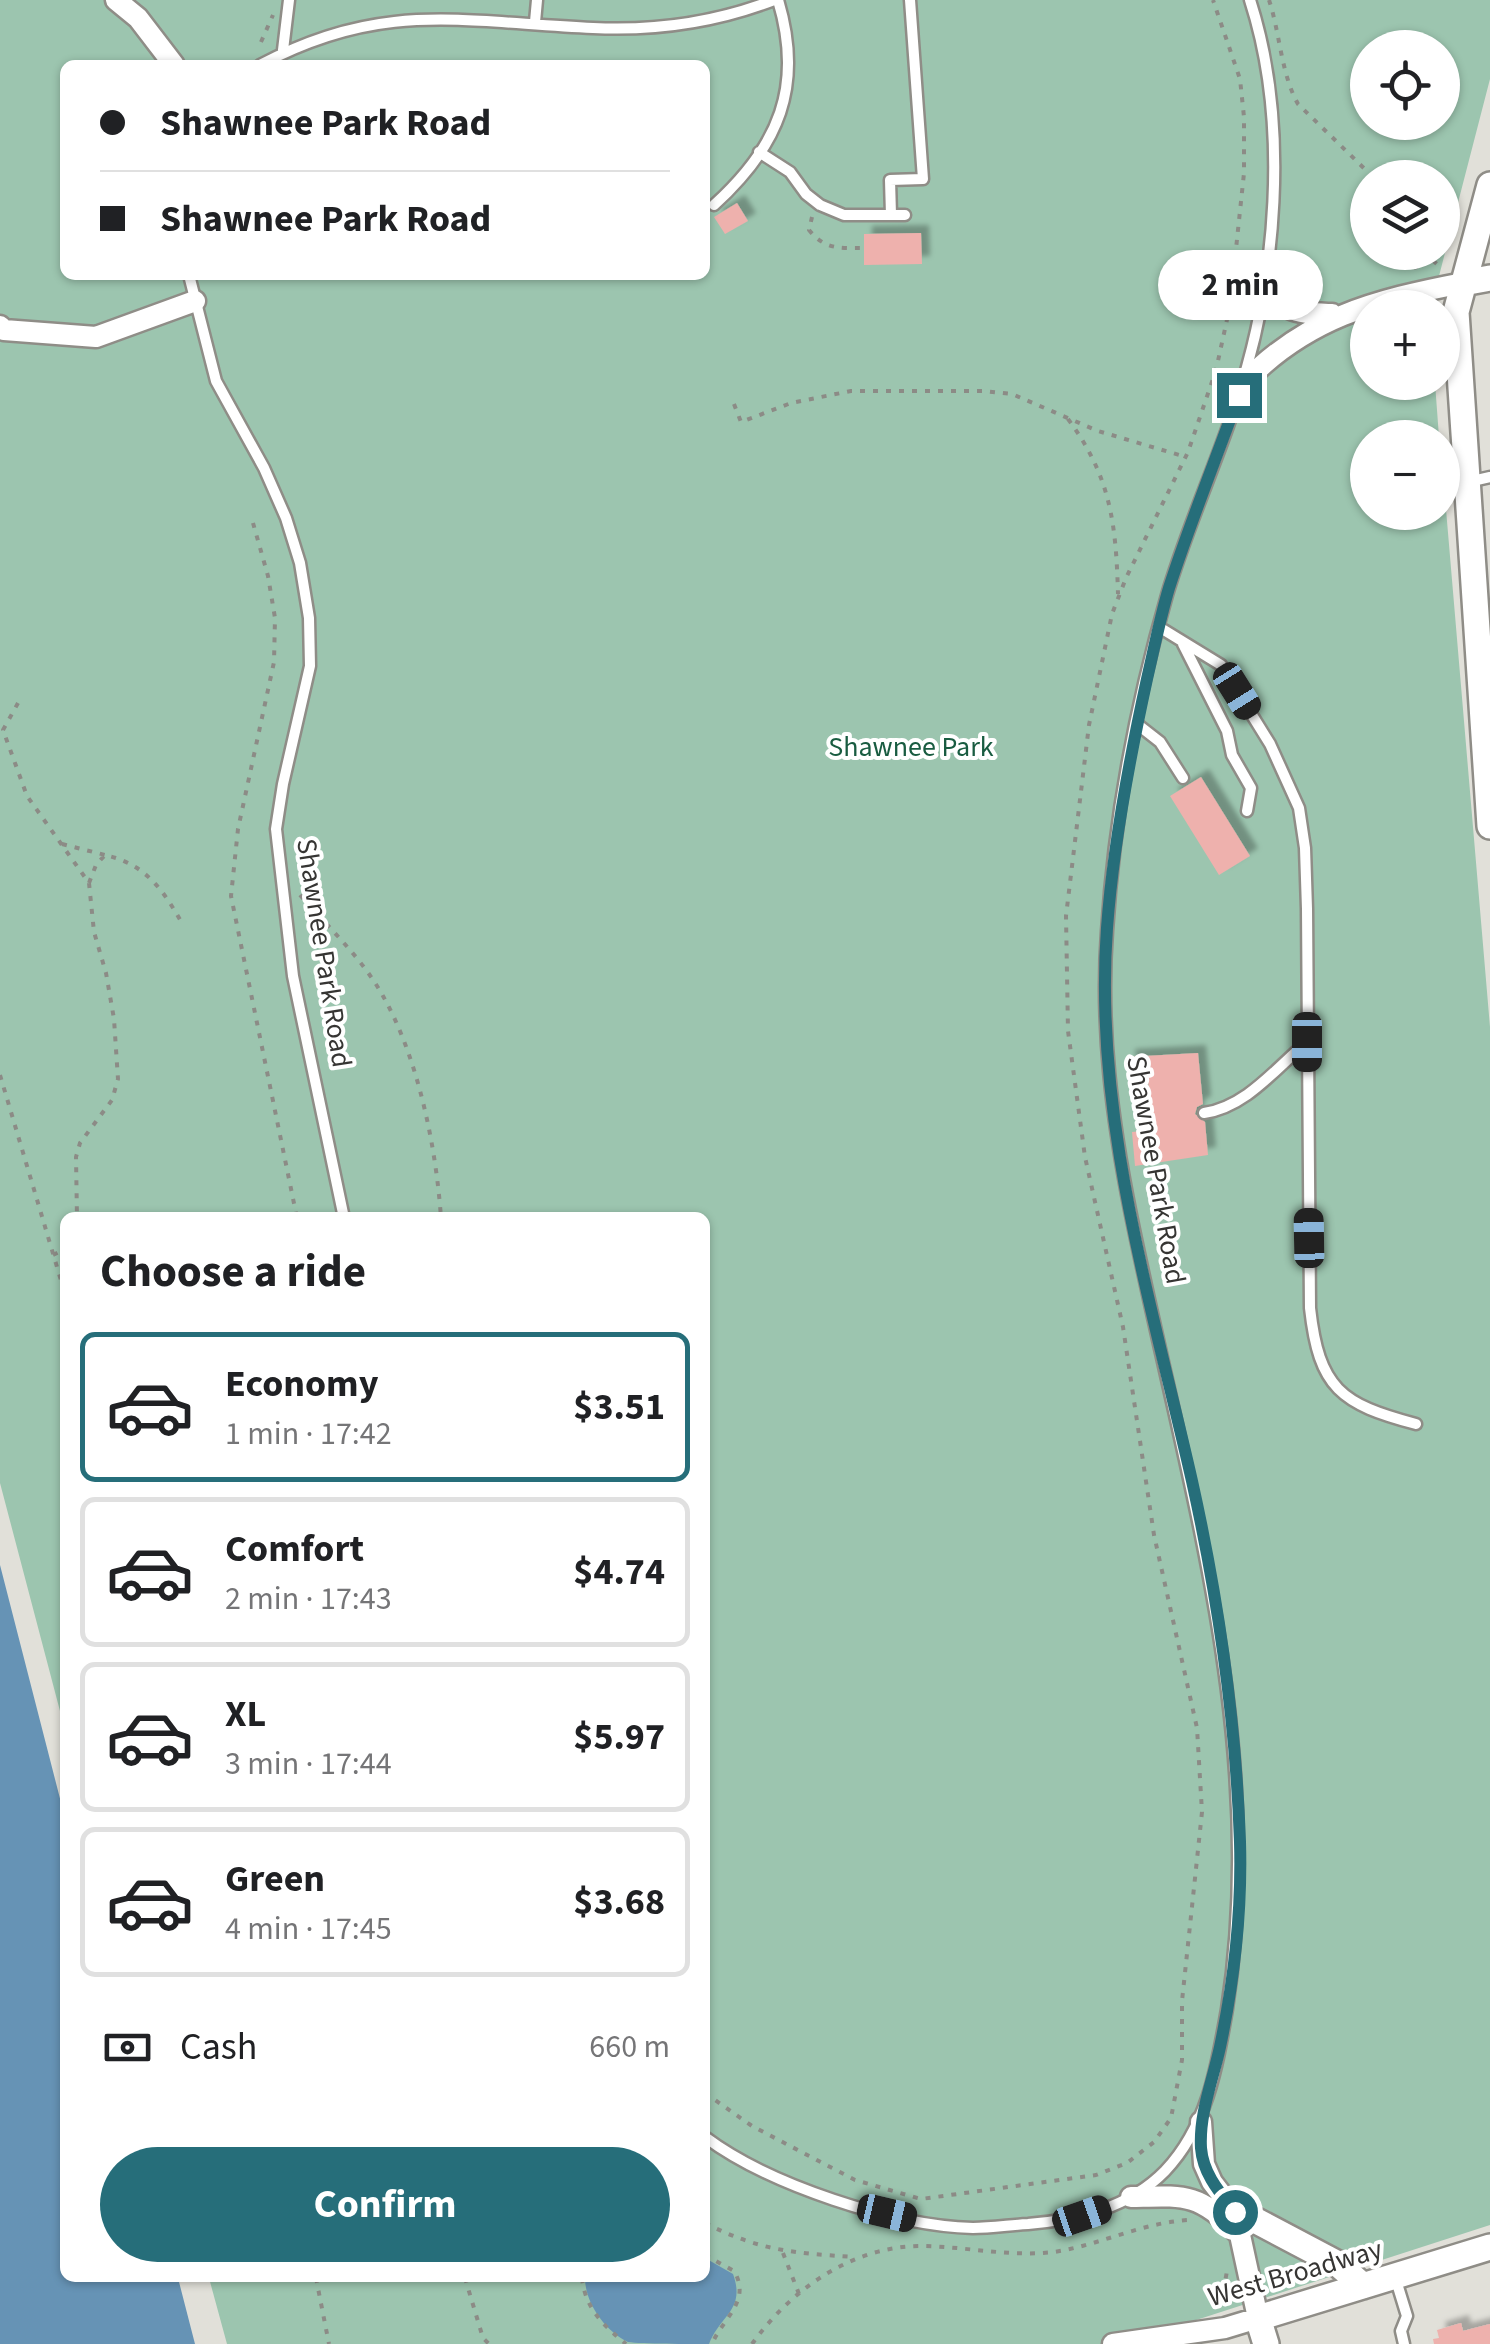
<!DOCTYPE html>
<html lang="en">
<head>
<meta charset="utf-8">
<style>
  body { margin:0; font-family:"Source Sans 3",sans-serif; background:#f2f2f2; color:#202124; height:100vh; display:flex; flex-direction:column; font-size:38px; white-space:nowrap }
  * { box-sizing:border-box; margin:0 }
  p { font-size:32px; color:#757577 }
  .icon { flex:none; width:55px; height:55px; fill:none; stroke:currentColor; stroke-width:2; stroke-linecap:round; stroke-linejoin:round }
  .map { position:relative; flex:1; overflow:hidden }
  .details { position:absolute; left:60px; top:1212px; width:650px; height:1070px; display:flex; flex-direction:column; background:#fff; border-radius:15px; box-shadow:0 2px 8px #0004 }
  .details>* { flex:none }
  .guide { position:absolute; left:60px; top:60px; width:650px; height:220px; border-radius:15px; box-shadow:0 2px 8px #0004; display:grid; align-content:center; height:220px; padding:0 40px; background:#fff }
  .controls { position:absolute; left:1350px; top:30px; display:grid; gap:20px }
  .controls a { display:grid; place-items:center; width:110px; height:110px; border-radius:50%; background:#fff; box-shadow:0 2px 8px #0004; font-size:50px }
  .end { position:absolute; width:45px; height:45px; margin:-22px; border:12px solid #266e7a; background:#fff; box-shadow:0 0 0 5px #fff }
  .from { border-radius:50% }
  .bubble { position:absolute; height:70px; border-radius:35px; background:#fff; box-shadow:0 2px 8px #0004; font-size:32px; font-weight:700; line-height:70px; text-align:center }
  .car { position:absolute; width:30px; height:60px; margin:-30px -15px; border-radius:12px; box-shadow:0 0 8px 2px #0007; background:linear-gradient(#222 24%,#8ab4d8 0 40%,#222 0 76%,#8ab4d8 0 86%,#222 0) }
  .guide b { display:flex; align-items:center; gap:35px; height:95px; font-size:38px }
  .guide b+b { border-top:2px solid #e0e0e0 }
  .guide i { width:25px; height:25px; background:#202124 }
  ul { padding:0; list-style:none }
  li { display:flex; align-items:center; gap:30px; height:150px; margin:0 20px 15px; padding:0 20px; border:5px solid #e0e0e0; border-radius:15px }
  li div { flex:1 }
  li b { display:block; font-size:38px }
  li em { font-style:normal; font-weight:700 }
  li.selected { border-color:#266e7a }
  li>.icon { width:90px; height:90px; stroke-width:1.5 }
  h2 { padding:0 40px; font-size:45px; line-height:120px }
  .pay { display:flex; align-items:center; gap:25px; height:110px; padding:0 40px; font-size:38px }
  .pay p { margin-inline-start:auto }
  .button { display:flex; gap:20px; margin-top:auto; padding:20px 40px }
  .button a { flex:1; height:115px; border-radius:60px; background:#266e7a; color:#fff; font-size:40px; font-weight:700; line-height:115px; text-align:center }
  .map>svg:first-child { display:block }
  .green { fill:#9cc5af; fill-rule:evenodd }
  .water { fill:#6693b5 }
  .building { fill:#eeb1ad; filter:url(#shadow) }
  .lines { fill:none; stroke-linecap:round; stroke-linejoin:round }
  .service-casing { stroke:#8f8d87; stroke-width:15 }
  .minor-casing { stroke:#8f8d87; stroke-width:25 }
  .tertiary-casing { stroke:#8f8d87; stroke-width:30 }
  .path { stroke:#8c8b86; stroke-width:4; stroke-dasharray:5 8; stroke-linecap:butt }
  .service { stroke:#fff; stroke-width:10 }
  .minor { stroke:#fff; stroke-width:20 }
  .tertiary { stroke:#fff; stroke-width:25 }
  .route { stroke:#266e7a; stroke-width:12 }
  .labels { text-anchor:middle; dominant-baseline:central; stroke-width:8; stroke-linejoin:round; paint-order:stroke }
  .park-label { font-size:28px; fill:#195c41; stroke:#fff }
  .street-label { font-size:28px; fill:#363533; stroke:#fff }
</style>
</head>
<body>
<div class="map">
<svg width="1490" height="2344" viewBox="0 0 1490 2344">
  <defs>
    <filter id="shadow"><feDropShadow dx="8" dy="-8" stdDeviation="2.5" flood-color="#0004"/></filter>
  </defs>
  <rect width="100%" height="100%" fill="#e1e0d9"/>
  <path class="green" d="M0,0h1490v79l-59,228 -63,1v74l67,1 4,54 -71,1v74h74l1,-38 47,553v1198l-368,119h-895l-18,-66h496v-1060h-640v512l-65,-247zM1368,48h74v74h-74zM65,65h640v210h-640zM1368,178h74v74h-74z"/>
  <path class="water" d="M0,1565l65,253v460h113l17,66h-195z
    M705,2258l28,16c13,36 -13,41 -24,70 -19,0 -67,0 -81,-2 -23,-11 -43,-39 -43,-64h120z"/>
  <path class="building" d="M737,203l11,18 -23,13 -11,-17z
    M921,233l1,31 -58,1v-31z
    M1201,777l49,79 -31,19 -49,-79z
    M1198,1053l5,51 -6,3 -2,7 10,8 3,33 -73,11 -3,-34 21,-2 -5,-49 -18,2 -3,-26z
    M1461,2323l2,8 27,-7v20h-56l-1,-5 6,-1 -2,-8z"/>
  <g class="lines">
    <defs>
      <path id="service" d="M535,22l2,-22
        M283,50l6,-50
        M260,65c122,-65 200,-43 333,-37 61,3 124,-6 181,-28
        M759,152l31,20 16,22 14,11 24,10h61
        M714,205c65,-59 90,-119 64,-205
        M891,215l-1,-35 33,-1 -13,-179
        M189,275l27,106 48,87 22,50 14,45 9,55 1,48 -27,118 -7,45 17,147 51,242
        M1468,482l22,-5
        M1159,627l62,38 49,79 29,64 6,40 2,61 3,399c9,81 31,96 106,116
        M1183,644l44,87 5,24 19,33 -4,23
        M1137,724l23,18 23,36
        M1204,1113c42,-6 71,-44 103,-71
        M705,2137c64,48 189,89 268,91 18,0 37,-3 55,-4 49,-4 101,-16 137,-53 42,-44 52,-104 62,-162 42,-270 -43,-532 -96,-794 -19,-94 -31,-188 -24,-284 7,-112 29,-228 60,-336 19,-65 48,-128 69,-192 41,-123 54,-279 14,-403
        M1395,2277l12,39 -6,15 3,13"/>
      <path id="minor" d="M116,0l22,18 36,47
        M1266,276c12,38 31,37 66,38
        M0,326l4,4 92,7 99,-36
        M1241,386c63,-68 134,-86 222,-103
        M1131,2197c51,-1 67,-5 105,34
        M1113,2344l112,-16 33,-10 -23,-106 -23,-30 -8,-18 -3,-42"/>
      <path id="tertiary" d="M1490,185l-34,127 34,514
        M1463,283l27,-5
        M1232,2208l106,56 25,22
        M1266,2344l-8,-26 232,-71"/>
    </defs>
    <use href="#service" class="service-casing"/>
    <use href="#minor" class="minor-casing"/>
    <use href="#tertiary" class="tertiary-casing"/>
    <path class="path" d="M1269,0c11,33 12,74 29,104l76,74
      M261,42l12,-27
      M812,217l-3,13c16,20 31,18 55,18
      M1411,252l6,20
      M1423,252l15,13
      M734,404l7,18 50,-19 60,-12h132l29,3 86,37 88,26
      M1068,419c43,58 48,105 50,175
      M253,523l15,53 7,42 -1,44 -36,167 -7,67 66,322
      M18,703l-15,27 24,66 62,87 5,49 12,41 8,46 4,60 -6,21 -32,43 -4,14 1,61
      M62,844l43,11
      M89,883l7,-18 9,-10c41,9 59,36 78,70
      M300,895c28,32 62,63 83,101 35,62 53,150 58,222
      M0,1075l65,219
      M53,1255l12,-6
      M705,2093l47,33 103,54 66,19 175,-24 31,-12 27,-21 17,-24 11,-58v-59l20,-189 -5,-84 -43,-193 -31,-208 -38,-170 -17,-126 -2,-115 23,-191 23,-111 14,-36 62,-126 28,-82 14,-64 14,-133v-56l-4,-38 -27,-79
      M705,2223c55,28 89,30 149,34
      M783,2253l16,41
      M705,2255l29,16c18,30 -12,48 -22,73
      M316,2278l13,66
      M465,2278l18,60 6,6
      M582,2278c3,30 21,47 44,66
      M1221,2304l6,-33
      M752,2344c40,-56 102,-99 172,-98 44,1 86,11 130,6 46,-7 87,-29 134,-32"/>
    <use href="#service" class="service"/>
    <use href="#minor" class="minor"/>
    <use href="#tertiary" class="tertiary"/>
  </g>
  <g class="lines">
    <path class="route" d="M1235,2212c-15,-19 -32,-38 -34,-64 -2,-35 12,-68 19,-101 14,-66 22,-137 20,-205 -4,-120 -22,-244 -48,-361 -41,-181 -99,-365 -85,-553 6,-83 22,-167 40,-249 7,-30 13,-61 22,-91 21,-65 47,-129 70,-193"/>
  </g>
  <g class="labels">
    <g class="park-label">
      <text x="911" y="747">Shawnee Park</text>
    </g>
    <g class="street-label">
      <text transform="translate(324 953) rotate(81)">Shawnee Park Road</text>
      <text transform="translate(1156 1170) rotate(80)">Shawnee Park Road</text>
      <text transform="translate(1295 2273) rotate(-16)">West Broadway</text>
    </g>
  </g>
</svg>
<div class="controls">
<a><svg class="icon" aria-label="locate" viewBox="0 0 24 24"><circle cx="12" cy="12" r="6"/><path d="M12 2v4M12 18v4M2 12h4M18 12h4"/></svg></a>
<a><svg class="icon" aria-label="layers" viewBox="0 0 24 24"><path d="M12 4l9 5-9 5-9-5zM3 14l9 5 9-5"/></svg></a>
<a>+</a>
<a>−</a>
</div>
<i class="end from" style="left:1235px;top:2212px"></i>
<i class="end" style="left:1239px;top:395px"></i>
<div class="bubble" style="left:1158px;top:250px;width:165px">2 min</div>
<i class="car" style="left:1237px;top:691px;rotate:148deg"></i>
<i class="car" style="left:1307px;top:1042px;rotate:180deg"></i>
<i class="car" style="left:1309px;top:1238px;rotate:359deg"></i>
<i class="car" style="left:887px;top:2213px;rotate:103deg"></i>
<i class="car" style="left:1082px;top:2216px;rotate:71deg"></i>
<div class="guide">
<b><i class="from"></i>Shawnee Park Road</b>
<b><i></i>Shawnee Park Road</b>
</div>
<section class="details">
<h2>Choose a ride</h2>
<ul>
<li class="selected"><svg class="icon" aria-label="car" viewBox="0 0 24 24"><path d="M5 17H2v-5l4-1 3-4h7l3 4 3 1v5h-3M9 17h6M6 11h13"/><circle cx="7" cy="17" r="2"/><circle cx="17" cy="17" r="2"/></svg><div><b>Economy</b><p>1 min · 17:42</p></div><em>$3.51</em></li>
<li><svg class="icon" aria-label="car" viewBox="0 0 24 24"><path d="M5 17H2v-5l4-1 3-4h7l3 4 3 1v5h-3M9 17h6M6 11h13"/><circle cx="7" cy="17" r="2"/><circle cx="17" cy="17" r="2"/></svg><div><b>Comfort</b><p>2 min · 17:43</p></div><em>$4.74</em></li>
<li><svg class="icon" aria-label="car" viewBox="0 0 24 24"><path d="M5 17H2v-5l4-1 3-4h7l3 4 3 1v5h-3M9 17h6M6 11h13"/><circle cx="7" cy="17" r="2"/><circle cx="17" cy="17" r="2"/></svg><div><b>XL</b><p>3 min · 17:44</p></div><em>$5.97</em></li>
<li><svg class="icon" aria-label="car" viewBox="0 0 24 24"><path d="M5 17H2v-5l4-1 3-4h7l3 4 3 1v5h-3M9 17h6M6 11h13"/><circle cx="7" cy="17" r="2"/><circle cx="17" cy="17" r="2"/></svg><div><b>Green</b><p>4 min · 17:45</p></div><em>$3.68</em></li>
</ul>
<div class="pay"><svg class="icon" aria-label="cash" viewBox="0 0 24 24"><path d="M3 7h18v10H3z"/><circle cx="12" cy="12" r="2"/></svg>Cash<p>660 m</p></div>
<div class="button"><a>Confirm</a></div>
</section>
</div>
</body>
</html>
